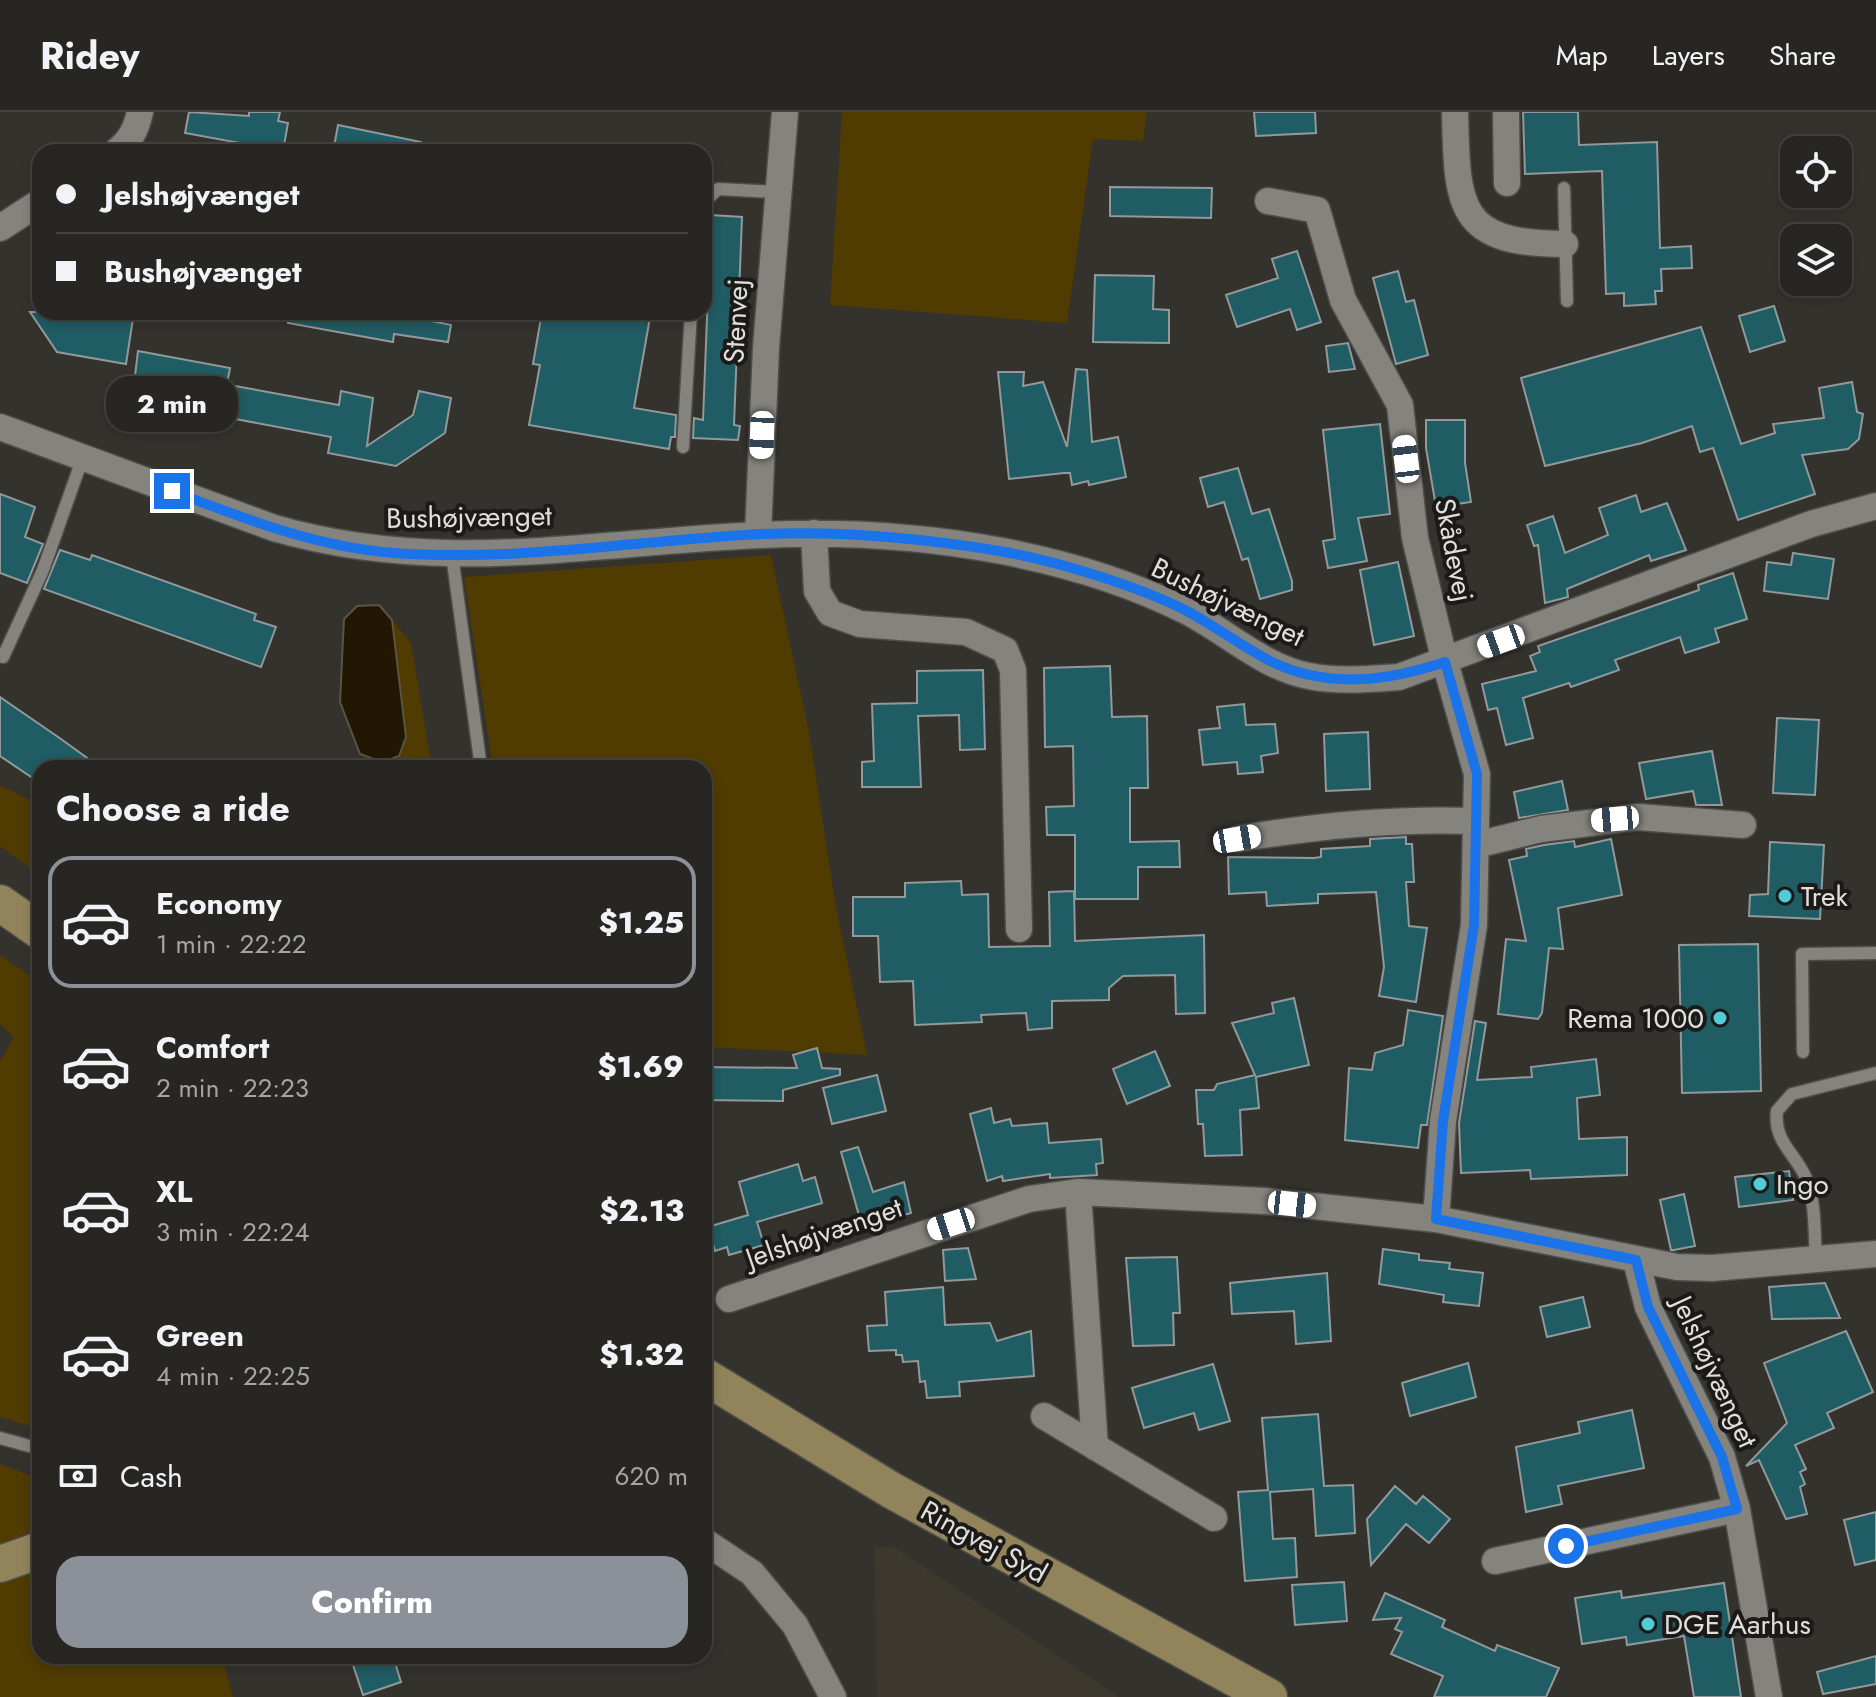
<!DOCTYPE html>
<html lang="en">
<head>
<meta charset="utf-8">
<style>
  body { margin:0; font-family:Jost,sans-serif; background:#33322f; color:#f1f3f6; height:100vh; display:flex; flex-direction:column; font-size:30px; white-space:nowrap }
  * { box-sizing:border-box; margin:0 }
  p { font-size:26px; color:#a4a5a5 }
  .icon { flex:none; width:44px; height:44px; fill:none; stroke:currentColor; stroke-width:2; stroke-linecap:round; stroke-linejoin:round }
  .map { position:relative; flex:1; overflow:hidden }
  .panel { position:absolute; left:32px; top:648px; width:680px; height:904px; display:flex; flex-direction:column; background:#272622; border-radius:24px; box-shadow:0 4px 12px #0003,0 0 0 2px #434340 }
  .panel>* { flex:none }
  .hud { position:absolute; left:32px; top:32px; width:680px; height:176px; border-radius:24px; box-shadow:0 4px 12px #0003,0 0 0 2px #434340; display:grid; align-content:center; height:176px; padding:0 24px; background:#272622 }
  .buttons { position:absolute; left:1780px; top:24px; display:grid; gap:16px }
  .buttons a { display:grid; place-items:center; width:72px; height:72px; border-radius:16px; background:#272622; box-shadow:0 4px 12px #0003,0 0 0 2px #434340; font-size:40px }
  .end { position:absolute; width:36px; height:36px; margin:-18px; border:10px solid #1a73e8; background:#fff; box-shadow:0 0 0 4px #fff }
  .from { border-radius:50% }
  .bubble { position:absolute; height:56px; border-radius:24px; background:#272622; box-shadow:0 4px 12px #0003,0 0 0 2px #434340; font-size:26px; font-weight:800; line-height:56px; text-align:center }
  .car { position:absolute; width:24px; height:48px; margin:-24px -12px; border-radius:10px; box-shadow:0 0 6px 2px #0007; background:linear-gradient(#fff 24%,#345 0 40%,#fff 0 76%,#345 0 86%,#fff 0) }
  .hud b { display:flex; align-items:center; gap:28px; height:76px; font-size:30px }
  .hud b+b { border-top:2px solid #434340 }
  .hud i { width:20px; height:20px; background:#f1f3f6 }
  ul { padding:0; list-style:none }
  li { display:flex; align-items:center; gap:24px; height:132px; margin:0 16px 12px; padding:0 8px; border:4px solid transparent; border-radius:24px }
  li div { flex:1 }
  li b { display:block; font-size:30px }
  li em { font-style:normal; font-weight:800 }
  li.active { border-color:#8c9099 }
  li>.icon { width:72px; height:72px; stroke-width:1.5 }
  h2 { padding:0 24px; font-size:36px; line-height:96px }
  .pay { display:flex; align-items:center; gap:20px; height:88px; padding:0 24px; font-size:30px }
  .pay p { margin-inline-start:auto }
  .button { display:flex; gap:16px; margin-top:auto; padding:16px 24px }
  .button a { flex:1; height:92px; border-radius:24px; background:#8c9099; color:#fff; font-size:32px; font-weight:800; line-height:92px; text-align:center }
  header { display:flex; align-items:center; gap:48px; box-sizing:border-box; height:112px; padding:0 40px; background:#272622; border-bottom:2px solid #434340 }
  header strong { font-size:38px }
  nav { display:flex; gap:44px; margin-inline-start:auto; font-size:28px }
  .map>svg:first-child { display:block }
  .built { fill:#3d382d }
  .green { fill:#503b01 }
  .water { fill:#221702; stroke:#5b5343; stroke-width:2 }
  .building { fill:#205c63; stroke:#91999a; stroke-width:2 }
  .lines { fill:none; stroke-linecap:round; stroke-linejoin:round }
  .lane-casing { stroke:#4f4d49; stroke-width:15 }
  .street-casing { stroke:#4f4d49; stroke-width:29 }
  .secondary-casing { stroke:#4f4d49; stroke-width:39 }
  .lane { stroke:#85837d; stroke-width:12 }
  .street { stroke:#85837d; stroke-width:26 }
  .secondary { stroke:#92845a; stroke-width:36 }
  .route { stroke:#1a73e8; stroke-width:10 }
  .poi-dot { fill:#52cbd9; stroke:#1b1a18; stroke-width:3 }
  .labels { text-anchor:middle; dominant-baseline:central; stroke-width:8; stroke-linejoin:round; paint-order:stroke }
  .street-label { font-size:28px; fill:#e0dfdc; stroke:#1b1a18 }
  .poi-label { font-size:28px; fill:#e0dfdc; stroke:#1b1a18; text-anchor:start }
</style>
</head>
<body>
<header>
<strong>Ridey</strong>
<nav><a>Map</a><a>Layers</a><a>Share</a></nav>
</header>
<div class="map">
<svg width="1876" height="1585" viewBox="0 0 1876 1585">
  <rect width="100%" height="100%" fill="#34322d"/>
  <path class="built" d="M892,1434l227,151h-242l-3,-150z"/>
  <path class="green" d="M842,0h305l-4,29 -50,-2 -26,184 -237,-18z
    M771,443l38,176 27,176 31,148 -163,-8v-279h-211l-29,-191z
    M392,508l19,23 21,125h-38l12,-31z
    M0,673l40,20v70l-40,-29z
    M0,843l40,27v447l-40,-12v-356l14,-24 -14,-13z
    M0,1352l40,15v49l-40,16z
    M40,1455v89h182l11,41h-233v-115z"/>
  <path class="water" d="M379,493l13,15 14,117 -7,19 -17,6 -22,-8 -20,-52 4,-83 13,-13z"/>
  <path class="building" d="M189,0l60,4v-4h31l-2,9 10,2 -5,28 -98,-18z
    M1254,0h61l1,21 -60,3z
    M1523,0h55l1,33 78,-3 3,106 31,-2 1,22 -31,1 1,22h-7l1,13 -32,2v-13l-18,1 -4,-123 -77,3z
    M338,13l83,17 -1,10h-87z
    M1110,75l102,1 -1,30 -101,-2z
    M711,103l31,2 -8,208 6,1 -2,14 -45,-2 1,-20 9,2z
    M1297,139l24,71 -24,8 -7,-21 -53,18 -11,-32 52,-17 -6,-19z
    M1398,159l8,31 8,-2 14,55 -32,9 -23,-86z
    M1095,163l59,1 -1,33 16,1v33l-76,-1z
    M1774,194l11,35 -35,11 -11,-36z
    M30,200h104l-8,52 -69,-12z
    M289,200h99l63,13 -3,17 -54,-8 -1,8 -105,-19z
    M542,200h109l-17,96 42,7 -1,22h-4l-2,12 -140,-24 11,-60 -7,-1z
    M1701,215l40,117 34,-11 -2,-9 51,-6 -5,-30 33,-6 5,30 6,2 -4,25 -11,10 -46,6 13,39 -77,26 -25,-72 -13,4 -8,-26 -50,17 -97,23 -24,-88z
    M1348,231l7,26 -26,3 -3,-26z
    M138,239l92,17 -6,32 -90,-16z
    M1076,257l11,1 5,72 26,-5 8,40 -37,8 -1,-4 -16,4 -2,-12h-6l-55,6 -11,-107h26l-1,14 20,-4 24,65z
    M235,274l104,19 2,-14 32,7 -6,48 46,-31 6,-24 32,7 -6,35 -49,33 -68,-13 3,-16 -101,-19z
    M1426,308h39v43l6,39 -35,5 -10,-59z
    M1380,312l10,90 -32,4 9,43 -39,7 -5,-27 12,-2 -12,-109z
    M1238,356l14,46 17,-5 23,72v9l-32,9 -12,-41 -6,2 -18,-58 -16,5 -8,-29z
    M0,382l35,13 -10,30 18,7 -16,39 -27,-10z
    M1636,383l5,17 26,-9 19,47 -35,11 -2,-6 -82,34 1,8 -23,6 -7,-58 -4,1 -7,-21 26,-9 12,37 43,-18 -9,-27z
    M60,438l30,10 2,-5 164,59 -2,6 22,7 -15,40 -217,-78z
    M1793,441l41,6 -6,40 -64,-8 3,-29 24,3z
    M1398,450l16,74 -40,9 -14,-75z
    M1733,461l14,46 -32,10 4,13 -34,11 -5,-16 -65,23 4,10 -48,17 -2,-4 -46,15 10,40 -27,7 -9,-37 -9,2 -6,-26 54,-13 -6,-15 10,-4 -2,-6 161,-56 -1,-5z
    M1110,554l2,51 35,-1 1,72h-18v54l49,-1 1,26h-42v32h-63v-64h-28l-1,-28 28,-1 -1,-60 -28,1 -1,-79z
    M983,558l2,79 -25,1 -1,-35 -41,1 3,71h-59v-25l12,-1 -2,-57 45,-1v-32z
    M0,585l61,42 40,29h-61v15l-40,-27z
    M1244,592l2,21 29,-1 3,29 -17,3 2,16 -25,2 -1,-12 -34,3 -4,-35 21,-2 -3,-21z
    M1777,606l42,2 -4,75 -42,-2z
    M1368,620l2,57 -44,2 -2,-57z
    M1712,639l10,54h-26l-3,-14 -47,8 -7,-36z
    M1562,669l6,29 -49,8 -5,-26z
    M1406,725v7h6l2,38h-8l3,44 18,2 -11,74 -37,-6 5,-29 -8,-75 -58,2v9l-51,3 -1,-14 -37,2 -1,-37 86,1 7,-1v-8l49,-3v-7z
    M1611,727l11,56 -64,13 5,41 -14,-1 -7,65 -4,6 -40,-5 8,-75 20,2 -17,-81 18,-4 -1,-7 18,-4 30,-4 1,6z
    M1770,730l54,3 -4,74 -71,-3 1,-21 18,-1z
    M961,769l1,14 26,-1 1,53 61,-1 -1,-54 25,-1 1,50 129,-6 1,78 -29,1 -1,-39 -52,1 -14,12v12l-57,1v27l-24,2 -2,-17 -45,2 1,7 -67,3 -2,-44 -33,1 -2,-46h-25v-39h52v-14z
    M1758,832l3,147 -79,2 -3,-148z
    M1294,886l15,67 -53,12 3,31 -19,2 2,45 -37,1 -2,-32h-5l-2,-34h18l3,-6 38,-9 -23,-52 42,-10 -2,-10z
    M1408,898l35,6 -16,109h-6l-3,23 -73,-8 4,-72 23,2 3,-17 28,-8z
    M1475,909l11,2 -9,57 55,-3 -1,-10 65,-8 4,36 -23,3 2,41 48,-2v38l-96,4 -1,-9 -69,3 -2,-50z
    M817,936l5,20 18,1v6l-57,15v11l-79,-1v-33l93,1 -4,-13z
    M1155,939l15,35 -43,18 -14,-35z
    M877,963l9,36 -54,13 -9,-36z
    M991,996l3,15 16,-4 2,7 35,-3 2,20 52,-4 2,24 -7,1 1,11 -47,3v-4l-47,7 -1,-5 -15,5 -17,-67z
    M858,1035l15,45 31,-10 7,31 -49,13 -21,-74z
    M798,1052l5,17 12,-4 7,26 -65,19 7,23 -35,10 -2,-8 -12,4 -7,-24 40,-12 -9,-33z
    M1789,1059l4,29 -54,7 -4,-30z
    M1684,1082l11,52 -21,4h-3l-11,-50z
    M968,1136l8,31 -31,2 -2,-31z
    M1383,1137l36,5v6l31,3 -1,6 34,4 -4,33 -36,-4 1,-7 -65,-11z
    M1177,1145l3,56h-7l1,32 -41,1 -7,-88z
    M1327,1161l4,68 -35,3 -2,-33 -62,3 -2,-31z
    M1825,1171l15,35 -68,1 -3,-32z
    M943,1175l2,38 45,-2 7,18 34,-10 3,45 -75,6 1,14 -33,2 -2,-17 -5,1 -2,-21 -15,1 -1,-7h-6v-5l-27,1 -2,-25 20,-1 -2,-33z
    M1583,1185l7,30 -43,10 -7,-30z
    M1846,1219l27,61 -46,21 7,15 -39,17 11,24 -6,3 5,12 -5,3 7,27 -21,5 -27,-59 -13,6 41,-43 -23,-60z
    M1468,1251l8,34 -66,19 -8,-33z
    M1213,1252l17,57 -31,9 -5,-17 -50,15 -12,-40z
    M1632,1298l12,58 -86,18 4,18 -36,8 -10,-65 64,-14 -2,-11z
    M1318,1302l6,72 29,-1 2,48 -39,3 -3,-47 -43,3 3,47 22,-1 2,39 -52,4 -7,-89 30,-2 -6,-72z
    M1395,1374l21,18 7,-8 27,23 -21,24 -23,-19 -35,41 -4,-46z
    M1876,1400v48l-21,5 -11,-45z
    M1344,1470l3,39 -52,4 -3,-40z
    M1724,1471l17,114h-47l-10,-61 -57,9 -1,-8 -44,7 -7,-46 46,-7 1,7z
    M1385,1481l60,27 -3,7 53,24 2,-6 62,23 -13,29h-112l9,-21 -52,-22 11,-22 -7,-3 6,-11 -28,2z
    M350,1544h43l8,26 -38,13z
    M1876,1544v28l-53,10 -6,-22z"/>
  <g class="lines">
    <defs>
      <path id="lane" d="M1564,76l3,113
        M704,90l14,-13 58,3
        M683,335l8,-135
        M452,443l29,213
        M3,545l40,-87 40,-113
        M1803,940l-1,-98 74,-1
        M1816,1146c-2,-25 0,-56 -10,-80 -11,-25 -33,-37 -29,-67l15,-17 84,-21
        M0,1326l40,11"/>
      <path id="street" d="M1455,0c2,95 2,132 110,132
        M1506,0l1,71
        M116,40c14,-11 20,-22 24,-40
        M1268,89l49,9 26,90 57,105 15,133 30,124 32,112 -3,151 -31,196 -7,98
        M0,116l40,-26
        M0,315l274,101c166,48 318,14 487,7 80,-4 162,1 241,16 61,12 129,32 184,60 40,20 78,57 123,65 29,6 61,3 90,1l412,-153 65,-18
        M814,421l3,58 13,22 30,11 106,8 39,18 8,20 6,259
        M758,423l8,-187 19,-236
        M1237,727c81,-13 158,-21 239,-18
        M1476,733l65,-16 97,-12 105,8
        M1078,1080l17,255
        M1636,1148l12,47 74,150 15,52 32,188
        M729,1187l300,-100 49,-7 187,9 171,18 241,48 35,1 164,-14
        M1044,1304l170,102
        M704,1429l48,32 43,52 38,72
        M1495,1449l242,-52"/>
      <path id="secondary" d="M0,791l40,28
        M704,1264l187,114 378,207
        M0,1452l40,-14"/>
    </defs>
    <use href="#lane" class="lane-casing"/>
    <use href="#street" class="street-casing"/>
    <use href="#secondary" class="secondary-casing"/>
    <use href="#lane" class="lane"/>
    <use href="#street" class="street"/>
    <use href="#secondary" class="secondary"/>
  </g>
  <g class="lines">
    <path class="route" d="M172,379c71,27 144,56 222,62 122,9 246,-13 368,-19 80,-3 159,4 237,17 55,9 139,35 188,60 29,16 56,36 85,51 56,27 116,19 173,0l32,112 -3,151 -31,196 -7,98 200,41 12,47 74,150 15,52 -171,37"/>
  </g>
  <g class="poi-dot">
    <circle cx="1785" cy="784" r="8"/>
    <circle cx="1720" cy="906" r="8"/>
    <circle cx="1760" cy="1072" r="8"/>
    <circle cx="1648" cy="1512" r="8"/>
  </g>
  <g class="labels">
    <g class="street-label">
      <text transform="translate(736 209) rotate(-87)">Stenvej</text>
      <text transform="translate(469 405) rotate(-1)">Bushøjvænget</text>
      <text transform="translate(1454 438) rotate(79)">Skådevej</text>
      <text transform="translate(1228 490) rotate(26)">Bushøjvænget</text>
      <text transform="translate(824 1121) rotate(-19)">Jelshøjvænget</text>
      <text transform="translate(1715 1260) rotate(65)">Jelshøjvænget</text>
      <text transform="translate(984 1430) rotate(29)">Ringvej Syd</text>
    </g>
    <g class="poi-label">
      <text x="1801" y="784">Trek</text>
      <text x="1704" y="906" text-anchor="end">Rema 1000</text>
      <text x="1776" y="1072">Ingo</text>
      <text x="1664" y="1512">DGE Aarhus</text>
    </g>
  </g>
</svg>
<div class="buttons">
<a><svg class="icon" aria-label="locate" viewBox="0 0 24 24"><circle cx="12" cy="12" r="6"/><path d="M12 2v4M12 18v4M2 12h4M18 12h4"/></svg></a>
<a><svg class="icon" aria-label="layers" viewBox="0 0 24 24"><path d="M12 4l9 5-9 5-9-5zM3 14l9 5 9-5"/></svg></a>
</div>
<i class="end from" style="left:1566px;top:1434px"></i>
<i class="end" style="left:172px;top:379px"></i>
<div class="bubble" style="left:106px;top:264px;width:132px">2 min</div>
<i class="car" style="left:762px;top:323px;rotate:182deg"></i>
<i class="car" style="left:1406px;top:347px;rotate:353deg"></i>
<i class="car" style="left:1501px;top:529px;rotate:250deg"></i>
<i class="car" style="left:1615px;top:707px;rotate:265deg"></i>
<i class="car" style="left:1237px;top:727px;rotate:80deg"></i>
<i class="car" style="left:1292px;top:1092px;rotate:96deg"></i>
<i class="car" style="left:951px;top:1112px;rotate:252deg"></i>
<div class="hud">
<b><i class="from"></i>Jelshøjvænget</b>
<b><i></i>Bushøjvænget</b>
</div>
<section class="panel">
<h2>Choose a ride</h2>
<ul>
<li class="active"><svg class="icon" aria-label="car" viewBox="0 0 24 24"><path d="M5 17H2v-5l4-1 3-4h7l3 4 3 1v5h-3M9 17h6M6 11h13"/><circle cx="7" cy="17" r="2"/><circle cx="17" cy="17" r="2"/></svg><div><b>Economy</b><p>1 min · 22:22</p></div><em>$1.25</em></li>
<li><svg class="icon" aria-label="car" viewBox="0 0 24 24"><path d="M5 17H2v-5l4-1 3-4h7l3 4 3 1v5h-3M9 17h6M6 11h13"/><circle cx="7" cy="17" r="2"/><circle cx="17" cy="17" r="2"/></svg><div><b>Comfort</b><p>2 min · 22:23</p></div><em>$1.69</em></li>
<li><svg class="icon" aria-label="car" viewBox="0 0 24 24"><path d="M5 17H2v-5l4-1 3-4h7l3 4 3 1v5h-3M9 17h6M6 11h13"/><circle cx="7" cy="17" r="2"/><circle cx="17" cy="17" r="2"/></svg><div><b>XL</b><p>3 min · 22:24</p></div><em>$2.13</em></li>
<li><svg class="icon" aria-label="car" viewBox="0 0 24 24"><path d="M5 17H2v-5l4-1 3-4h7l3 4 3 1v5h-3M9 17h6M6 11h13"/><circle cx="7" cy="17" r="2"/><circle cx="17" cy="17" r="2"/></svg><div><b>Green</b><p>4 min · 22:25</p></div><em>$1.32</em></li>
</ul>
<div class="pay"><svg class="icon" aria-label="cash" viewBox="0 0 24 24"><path d="M3 7h18v10H3z"/><circle cx="12" cy="12" r="2"/></svg>Cash<p>620 m</p></div>
<div class="button"><a>Confirm</a></div>
</section>
</div>
</body>
</html>
